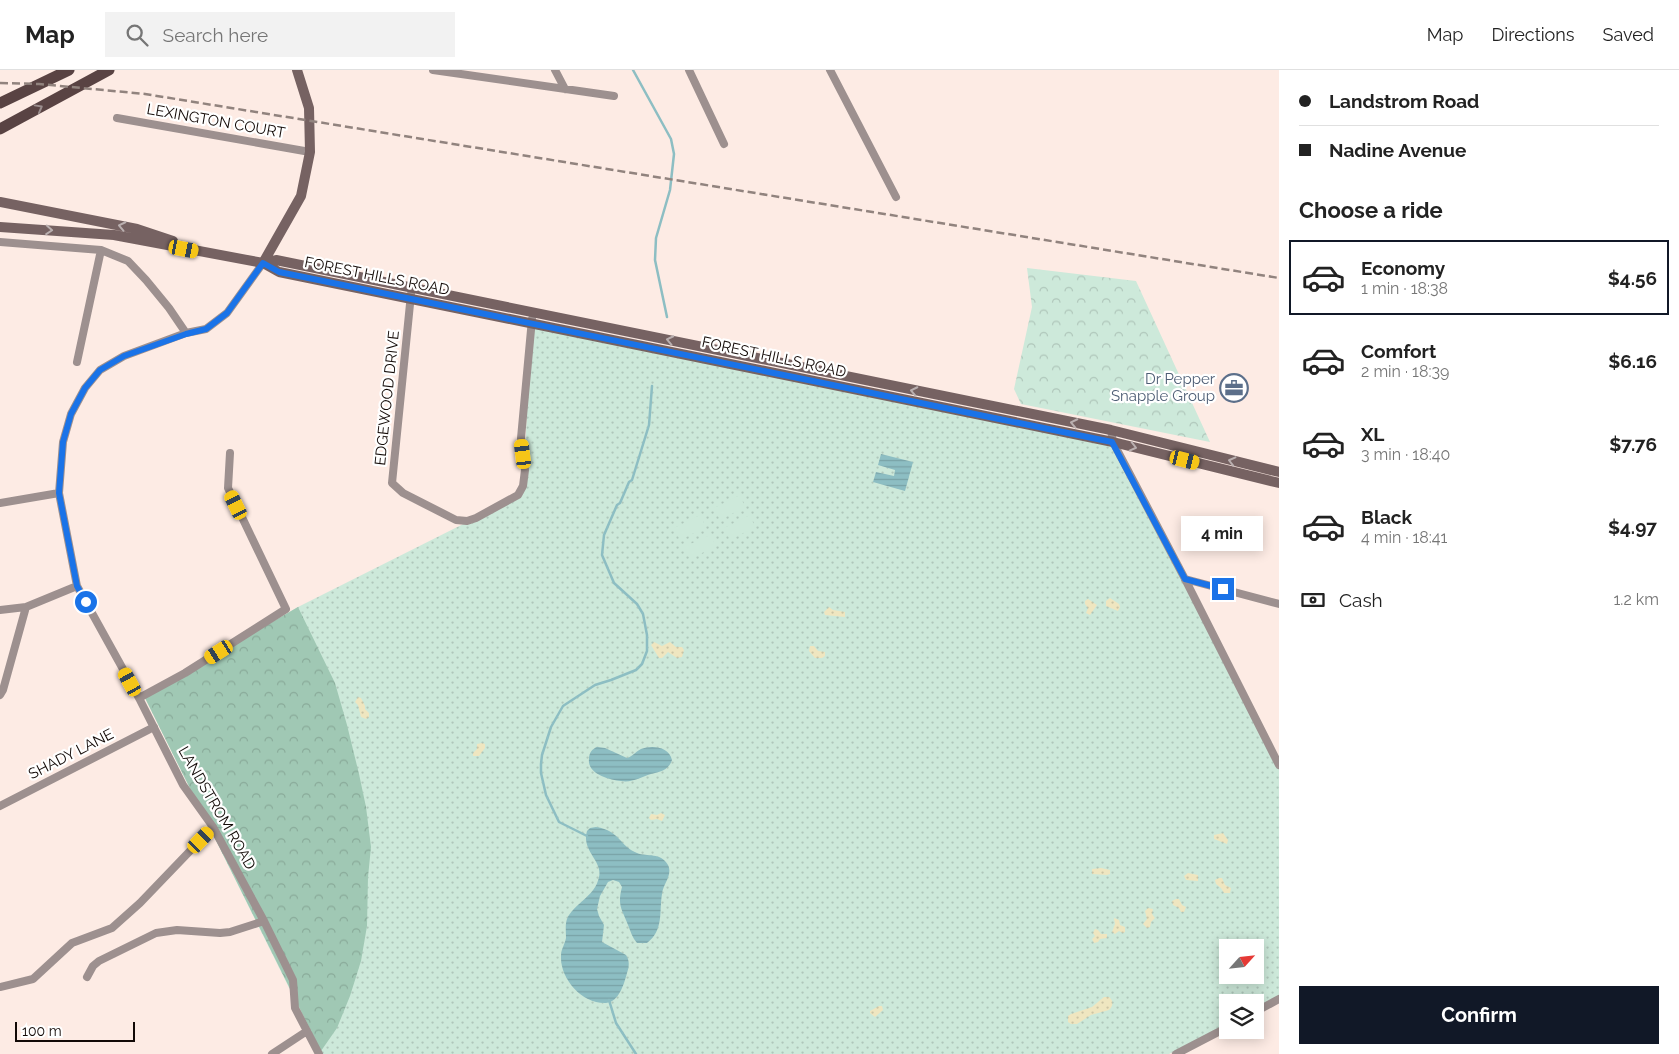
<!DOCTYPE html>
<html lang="en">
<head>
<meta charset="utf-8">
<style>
  body { margin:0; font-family:Raleway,sans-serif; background:#f2f2f2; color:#222; height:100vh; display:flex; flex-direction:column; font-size:19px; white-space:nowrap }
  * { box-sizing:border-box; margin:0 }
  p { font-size:16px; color:#767676 }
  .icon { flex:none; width:28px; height:28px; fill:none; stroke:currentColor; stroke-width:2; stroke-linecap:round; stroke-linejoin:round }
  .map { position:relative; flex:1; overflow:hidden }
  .side { display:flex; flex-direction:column; background:#fff; width:400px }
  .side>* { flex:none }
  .top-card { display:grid; align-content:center; height:110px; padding:0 20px; background:#fff }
  .needle { width:32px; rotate:63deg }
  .fabs { position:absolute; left:1219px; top:869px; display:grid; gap:10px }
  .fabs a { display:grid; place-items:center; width:45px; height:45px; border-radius:0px; background:#fff; box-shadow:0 2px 12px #0003; font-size:25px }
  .scale { position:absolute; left:15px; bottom:12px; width:120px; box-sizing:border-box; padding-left:5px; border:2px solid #120906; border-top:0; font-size:14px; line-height:18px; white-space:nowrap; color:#120906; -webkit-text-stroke:4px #fff; paint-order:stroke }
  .end { position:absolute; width:22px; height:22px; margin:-11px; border:6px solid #1a73e8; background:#fff; box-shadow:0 0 0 2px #fff }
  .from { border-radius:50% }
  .bubble { position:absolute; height:35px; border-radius:0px; background:#fff; box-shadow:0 2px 12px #0003; font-size:16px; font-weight:700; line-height:35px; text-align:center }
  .car { position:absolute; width:15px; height:30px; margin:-15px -8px; border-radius:6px; box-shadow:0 0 4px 1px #0007; background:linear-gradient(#f5c518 24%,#345 0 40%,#f5c518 0 76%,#345 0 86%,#f5c518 0) }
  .top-card b { display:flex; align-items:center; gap:18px; height:48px; font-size:19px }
  .top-card b+b { border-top:1px solid #e0e0e0 }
  .top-card i { width:12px; height:12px; background:#222 }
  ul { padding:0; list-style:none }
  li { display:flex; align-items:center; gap:15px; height:75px; margin:0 10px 8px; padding:0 10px; border:2px solid transparent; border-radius:0px }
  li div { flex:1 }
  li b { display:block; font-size:19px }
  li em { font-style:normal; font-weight:700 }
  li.active { border-color:#111827 }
  li>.icon { width:45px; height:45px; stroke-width:1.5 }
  h2 { padding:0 20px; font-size:22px; line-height:60px }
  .pay { display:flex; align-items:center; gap:12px; height:55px; padding:0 20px; font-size:19px }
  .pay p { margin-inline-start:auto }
  .primary-button { display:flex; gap:10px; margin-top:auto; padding:10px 20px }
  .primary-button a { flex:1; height:58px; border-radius:0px; background:#111827; color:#fff; font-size:20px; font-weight:700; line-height:58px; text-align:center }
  header { display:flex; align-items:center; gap:30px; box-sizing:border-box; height:70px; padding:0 25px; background:#fff; border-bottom:1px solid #e0e0e0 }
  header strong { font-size:24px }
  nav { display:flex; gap:28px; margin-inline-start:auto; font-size:18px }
  .search { width:350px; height:45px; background:#f2f2f2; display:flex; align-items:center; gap:12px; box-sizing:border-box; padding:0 18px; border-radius:0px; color:#767676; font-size:19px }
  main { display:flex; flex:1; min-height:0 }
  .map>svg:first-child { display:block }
  .grass { fill:url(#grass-dots); fill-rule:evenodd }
  .forest { fill:url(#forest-crowns) }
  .sand { fill:url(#sand-dots) }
  .park { fill:url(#park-crowns) }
  .pitch { fill:#cde9da }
  .water { fill:url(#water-rules) }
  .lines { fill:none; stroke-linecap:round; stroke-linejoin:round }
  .stream { stroke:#8dbec3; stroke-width:2.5 }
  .street { stroke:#9d908f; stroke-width:8 }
  .secondary { stroke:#766262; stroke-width:10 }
  .primary { stroke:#594343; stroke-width:11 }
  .rail { stroke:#91837e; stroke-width:2.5; stroke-dasharray:8 4; stroke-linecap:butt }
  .oneway { stroke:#9b8e8e }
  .oneway2 { stroke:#bab0b0 }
  .route { stroke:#1a73e8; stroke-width:6 }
  .labels { text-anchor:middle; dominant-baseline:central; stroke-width:4.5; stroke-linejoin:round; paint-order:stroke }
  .street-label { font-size:15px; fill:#120906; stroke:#fff }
  .service-label { font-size:15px; fill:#4e5e75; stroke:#fff; text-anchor:end }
</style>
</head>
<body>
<header>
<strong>Map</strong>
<div class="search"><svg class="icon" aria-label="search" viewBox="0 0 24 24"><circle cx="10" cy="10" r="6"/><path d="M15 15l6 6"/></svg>Search here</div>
<nav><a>Map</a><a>Directions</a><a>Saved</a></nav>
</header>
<main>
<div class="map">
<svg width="1279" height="984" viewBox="0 0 1279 984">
  <defs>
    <pattern id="grass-dots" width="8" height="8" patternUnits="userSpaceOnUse" patternTransform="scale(1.25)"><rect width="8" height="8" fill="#cde9da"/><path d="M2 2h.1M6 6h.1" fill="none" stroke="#afc6ba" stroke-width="1.8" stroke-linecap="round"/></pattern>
    <pattern id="forest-crowns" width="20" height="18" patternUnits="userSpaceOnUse" patternTransform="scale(1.25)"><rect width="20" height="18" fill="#a0c8b4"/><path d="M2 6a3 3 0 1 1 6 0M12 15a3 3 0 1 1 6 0" fill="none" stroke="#89aa99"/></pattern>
    <pattern id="sand-dots" width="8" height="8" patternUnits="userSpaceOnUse" patternTransform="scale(1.25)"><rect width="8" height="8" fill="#efe6c0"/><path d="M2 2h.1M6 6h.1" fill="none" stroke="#ccc4a4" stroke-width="1.8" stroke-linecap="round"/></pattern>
    <pattern id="park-crowns" width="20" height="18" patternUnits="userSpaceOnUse" patternTransform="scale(1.25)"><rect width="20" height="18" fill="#cde9da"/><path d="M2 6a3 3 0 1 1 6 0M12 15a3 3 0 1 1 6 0" fill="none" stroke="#afc6ba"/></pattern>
    <pattern id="water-rules" width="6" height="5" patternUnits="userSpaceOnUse" patternTransform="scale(1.25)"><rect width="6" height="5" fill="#8dbec3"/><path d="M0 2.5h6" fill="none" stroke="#79a2a6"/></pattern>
  </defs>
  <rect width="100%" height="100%" fill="#fdebe4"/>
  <path class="grass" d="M531,257l582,119 166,320v232l-24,12v-8h-27l-1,22 -58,30h-847l-178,-358 154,-89 225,-113zM1228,878h27v27h-27z"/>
  <path class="forest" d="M298,537l37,76 12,42 12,49 7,33 5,40 -3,30 -1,49 -6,35 -11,35 -13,32 -16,23 -177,-355z"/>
  <path class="sand" d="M1110,528l9,6 1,3 -2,4 -12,-5v-5z
    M1088,529l9,6 -7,10 -4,-2 2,-5 -3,-4v-3z
    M829,537l4,3 12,2v5l-20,-2 -1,-3z
    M654,572l8,4 8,-4 6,5h6l2,3 -2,7 -5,1 -9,-6 -6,6h-3l-8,-13z
    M810,576h4l4,5 7,1v4l-3,2h-7l-6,-7z
    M358,627l3,1 4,8v3l4,4v4l-3,2 -5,-2 -3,-12 -3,-3z
    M482,673l3,1v4l-6,8h-6v-3l4,-4v-5z
    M661,743l4,2 -3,6 -5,-2 -6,1 -2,-2 2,-4 6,1z
    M1223,763l5,7 -1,4 -13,-5v-4z
    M1101,798l9,2v4l-3,1 -15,-1v-5z
    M1188,803l10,2v6l-12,-1 -2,-4z
    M1219,808h3l3,7 6,3 -1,5h-6l-3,-5 -5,-4 -1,-4z
    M1176,829h3l3,6 4,2 -2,5h-3l-2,-4 -6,-3 -1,-4z
    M1148,838l5,1 -1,5 3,4 -4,4 -1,5 -3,1 -4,-4 4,-5 -2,-8z
    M1114,848l5,2 1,5 5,2v5l-2,1 -4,-2 -4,3 -3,-2 3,-8z
    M1095,859l3,1 3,4h6v4l-7,1 -2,3 -4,1 -2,-4 3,-3 -2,-3z
    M1104,927h5c5,4 4,9 0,13l-18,5 -14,9h-6l-3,-2v-6l3,-2 21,-7z
    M879,936h3l1,4 -8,7 -5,-4v-2z"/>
  <path class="park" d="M1027,198l109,13 74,161 -189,-38 -7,-15 18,-82z"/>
  <path class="pitch" d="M740,425l5,12 -25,13 -6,-12z
    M700,445l6,12 -26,13 -6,-12z
    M750,445l5,12 -25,13 -6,-12z
    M710,465l6,11 -26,13 -6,-12z"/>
  <path class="water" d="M881,384l32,8 -8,29 -32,-9 3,-10 18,4 1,-6 -17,-5z
    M597,677l8,1 22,10c5,-1 8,-6 14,-9 10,-4 28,-3 31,11 -3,10 -12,12 -21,14 -10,3 -19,9 -30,7 -11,-1 -34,-7 -32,-22 0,-6 3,-10 8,-12z
    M596,757c25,4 23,19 41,26 10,4 24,-1 31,12 5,10 -5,19 -6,29 -3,18 2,36 -15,49h-10c-5,-6 -6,-11 -9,-18 -6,-16 -11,-19 -6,-38l-3,-5 -6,-2 -5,2 -8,14 -3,13 2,7 5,9 -2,17 24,13c4,6 3,12 1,18 -3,11 -8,29 -21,30 -24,1 -46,-24 -45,-47 0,-7 4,-12 5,-18 0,-7 -1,-13 1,-19 7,-16 28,-22 32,-42 4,-16 -18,-26 -12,-46l3,-3z"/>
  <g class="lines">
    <path class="stream" d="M633,0l38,69 3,15 -4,36 -14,48 -1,22 12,57
      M587,766l-28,-14 -13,-27 -5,-22v-9l1,-9 9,-28 12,-21 32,-21 16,-5 25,-10 6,-6 5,-13v-16l-4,-21 -6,-10 -23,-21 -12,-28 2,-20 13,-30 3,-2 9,-21 3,-2 17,-55 3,-39
      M609,930l7,23 20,31"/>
    <path class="street" d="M433,0l181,26
      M555,0l10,19
      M689,0l35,74
      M830,0l66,127
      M117,48l193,34
      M0,172l101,8 27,11 18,19 23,28 17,25
      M263,193l-36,50 -21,16 -20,4 -62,23 -24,14 -15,18 -14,26 -8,28 -4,51 18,93 62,112 44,87 30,42 51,94 29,59 2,28 24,46
      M411,224l-19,189 11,10 53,27 11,1 9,-3 42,-23 5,-9 2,-16 -4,-32 11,-119
      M77,292l24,-112
      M1111,360l2,12 72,137 94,186
      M0,433l59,-10
      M1185,509l94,25
      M0,540l26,-3 51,-21
      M0,625l3,-5 23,-83
      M139,628l46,-25 101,-64 -58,-121 2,-35
      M0,736l154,-79
      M87,907l6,-11 6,-5 57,-28 21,-3 43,3 10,-1 34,-11
      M0,917l33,-8 39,-36 40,-15 28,-25 73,-76
      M1255,942l24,-13
      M272,984l35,-23
      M1176,984l52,-27"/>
    <path class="secondary" d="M0,132l137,27 36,12
      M0,157l114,8 149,28 16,9 834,170 166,41
      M263,193l13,-3 835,170 168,42
      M263,193l38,-67 9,-44 -1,-44 -12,-38"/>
    <path class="primary" d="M0,33l69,-33
      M0,59l109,-59"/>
    <path class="rail" d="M0,13l39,1 106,10 1134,184"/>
  </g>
  <defs><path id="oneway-chevron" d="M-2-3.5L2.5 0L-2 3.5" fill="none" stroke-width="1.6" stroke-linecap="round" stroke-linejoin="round" transform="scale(1.25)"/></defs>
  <use class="oneway" href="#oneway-chevron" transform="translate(39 38) rotate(-29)"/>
  <g class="oneway2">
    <use href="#oneway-chevron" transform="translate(122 156) rotate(-168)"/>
    <use href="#oneway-chevron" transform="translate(49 160) rotate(4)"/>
    <use href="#oneway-chevron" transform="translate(670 270) rotate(-168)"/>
    <use href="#oneway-chevron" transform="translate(914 321) rotate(-168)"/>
    <use href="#oneway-chevron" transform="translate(1074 353) rotate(-168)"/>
    <use href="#oneway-chevron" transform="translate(1133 377) rotate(14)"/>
    <use href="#oneway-chevron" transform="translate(1232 391) rotate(-166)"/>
  </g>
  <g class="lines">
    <path class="route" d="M86,532l-9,-16 -18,-93 4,-51 8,-28 14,-26 15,-18 24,-14 62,-22 20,-5 21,-16 36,-50 16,9 833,170 73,137 38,10"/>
  </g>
  <defs>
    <symbol id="office-ring" viewBox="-11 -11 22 22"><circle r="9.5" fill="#fff" stroke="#5c6f8a" stroke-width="1.5"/><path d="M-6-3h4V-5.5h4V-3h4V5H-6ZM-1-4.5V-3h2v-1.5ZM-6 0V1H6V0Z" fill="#5c6f8a"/></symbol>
  </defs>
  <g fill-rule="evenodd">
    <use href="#office-ring" x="1218" y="302" width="32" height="32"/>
  </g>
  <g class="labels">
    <g class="street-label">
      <text transform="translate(216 51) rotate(10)">LEXINGTON COURT</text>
      <text transform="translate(377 206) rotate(11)">FOREST HILLS ROAD</text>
      <text transform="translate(774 287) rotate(12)">FOREST HILLS ROAD</text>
      <text transform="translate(387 328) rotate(-84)">EDGEWOOD DRIVE</text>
      <text transform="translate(71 684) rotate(-27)">SHADY LANE</text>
      <text transform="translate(217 738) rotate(60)">LANDSTROM ROAD</text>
    </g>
    <g class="service-label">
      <text x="1215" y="309">Dr Pepper<tspan x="1215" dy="17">Snapple Group</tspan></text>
    </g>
  </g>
</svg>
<div class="fabs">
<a><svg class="needle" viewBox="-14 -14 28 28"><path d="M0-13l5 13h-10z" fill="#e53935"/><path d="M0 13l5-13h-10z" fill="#767676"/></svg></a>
<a><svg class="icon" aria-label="layers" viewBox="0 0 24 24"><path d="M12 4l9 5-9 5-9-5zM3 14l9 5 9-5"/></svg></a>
</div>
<div class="scale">100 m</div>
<i class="end from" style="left:86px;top:532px"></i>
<i class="end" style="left:1223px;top:519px"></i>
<div class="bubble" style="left:1181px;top:446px;width:82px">4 min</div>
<i class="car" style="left:184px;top:179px;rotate:101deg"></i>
<i class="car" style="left:523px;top:384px;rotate:353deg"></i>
<i class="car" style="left:1185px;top:390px;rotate:104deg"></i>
<i class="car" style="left:236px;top:435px;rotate:334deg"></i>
<i class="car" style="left:219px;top:582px;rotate:238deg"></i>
<i class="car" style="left:130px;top:612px;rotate:331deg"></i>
<i class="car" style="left:201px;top:770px;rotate:44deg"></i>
</div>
<section class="side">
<div class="top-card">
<b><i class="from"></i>Landstrom Road</b>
<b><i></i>Nadine Avenue</b>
</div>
<h2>Choose a ride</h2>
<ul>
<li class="active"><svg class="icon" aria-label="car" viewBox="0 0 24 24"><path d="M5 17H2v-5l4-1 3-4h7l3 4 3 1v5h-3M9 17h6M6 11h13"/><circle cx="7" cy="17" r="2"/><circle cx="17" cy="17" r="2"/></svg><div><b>Economy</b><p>1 min · 18:38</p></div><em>$4.56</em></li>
<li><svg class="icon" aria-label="car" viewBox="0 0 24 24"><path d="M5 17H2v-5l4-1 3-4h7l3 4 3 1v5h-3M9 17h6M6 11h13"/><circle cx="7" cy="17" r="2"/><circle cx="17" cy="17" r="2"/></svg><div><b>Comfort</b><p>2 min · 18:39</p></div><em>$6.16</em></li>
<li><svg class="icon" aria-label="car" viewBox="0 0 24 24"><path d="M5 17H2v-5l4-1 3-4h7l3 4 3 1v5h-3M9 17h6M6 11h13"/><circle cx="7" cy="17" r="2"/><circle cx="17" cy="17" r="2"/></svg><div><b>XL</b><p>3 min · 18:40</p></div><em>$7.76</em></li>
<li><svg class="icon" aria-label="car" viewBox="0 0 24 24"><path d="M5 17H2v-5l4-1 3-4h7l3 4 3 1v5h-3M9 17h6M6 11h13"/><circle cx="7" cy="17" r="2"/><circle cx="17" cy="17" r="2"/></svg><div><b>Black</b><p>4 min · 18:41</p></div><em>$4.97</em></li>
</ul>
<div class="pay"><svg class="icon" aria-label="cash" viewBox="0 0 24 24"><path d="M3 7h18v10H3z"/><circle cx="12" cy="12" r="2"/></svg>Cash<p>1.2 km</p></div>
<div class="primary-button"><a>Confirm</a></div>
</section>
</main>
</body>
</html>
